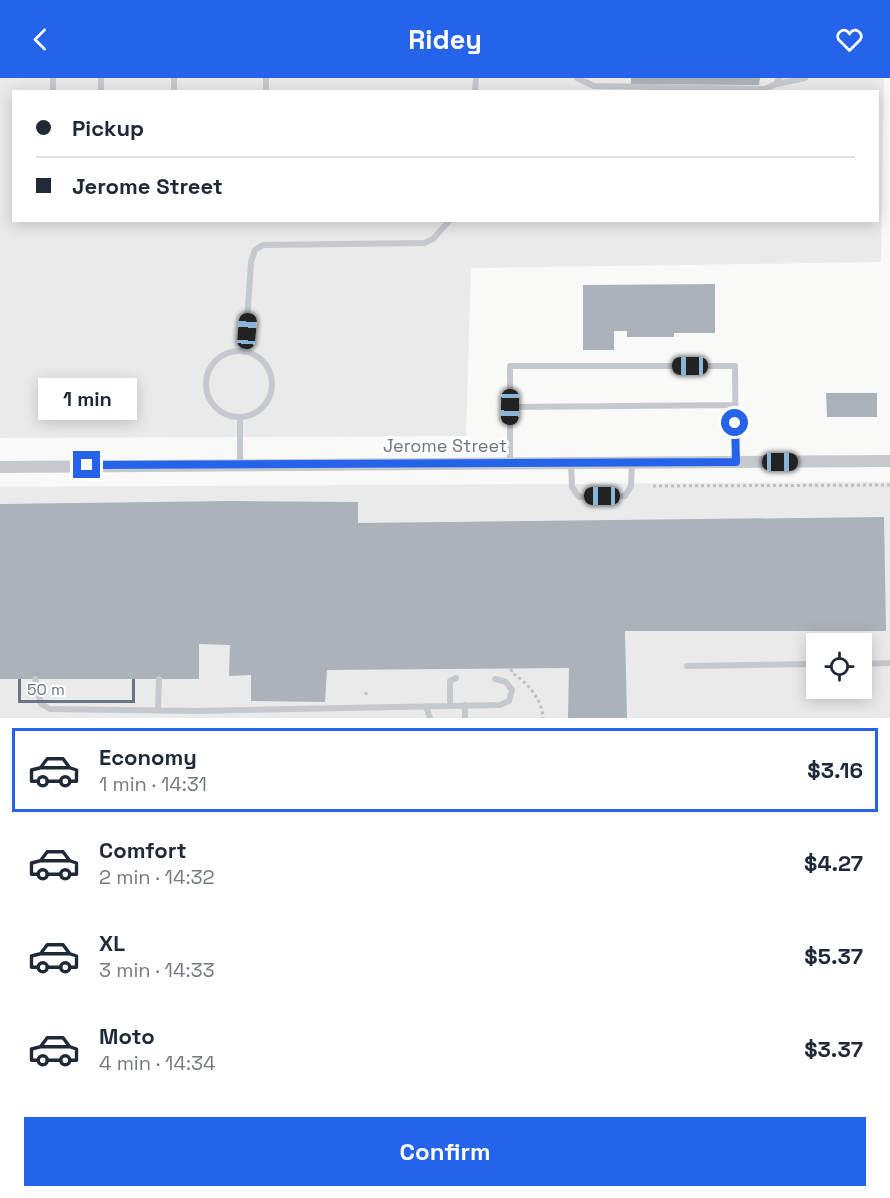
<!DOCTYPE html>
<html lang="en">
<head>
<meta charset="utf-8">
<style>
  body { margin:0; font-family:"Space Grotesk",sans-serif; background:#f2f2f3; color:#1f2937; height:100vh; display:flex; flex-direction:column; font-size:22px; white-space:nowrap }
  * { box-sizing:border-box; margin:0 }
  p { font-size:20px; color:#747a83 }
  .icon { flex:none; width:33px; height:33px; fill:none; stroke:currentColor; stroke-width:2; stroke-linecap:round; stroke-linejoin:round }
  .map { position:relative; height:640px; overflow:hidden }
  .details { display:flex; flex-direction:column; background:#fff; flex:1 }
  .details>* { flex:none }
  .guide { position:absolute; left:12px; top:12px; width:867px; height:132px; border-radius:0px; box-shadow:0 3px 15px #0003; display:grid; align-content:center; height:132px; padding:0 24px; background:#fff }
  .fabs { position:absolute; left:806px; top:555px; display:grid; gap:12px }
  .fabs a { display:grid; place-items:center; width:66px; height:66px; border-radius:0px; background:#fff; box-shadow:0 3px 15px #0003; font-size:30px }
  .scale { position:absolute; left:18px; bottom:15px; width:117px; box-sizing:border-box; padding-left:6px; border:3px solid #6a7586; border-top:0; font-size:16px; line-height:21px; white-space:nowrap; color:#6a7586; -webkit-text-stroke:4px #fff; paint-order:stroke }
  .end { position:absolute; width:27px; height:27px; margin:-14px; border:8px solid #2563eb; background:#fff; box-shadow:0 0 0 3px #fff }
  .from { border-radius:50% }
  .bubble { position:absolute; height:42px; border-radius:0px; background:#fff; box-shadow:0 3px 15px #0003; font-size:20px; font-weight:800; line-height:42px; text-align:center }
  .car { position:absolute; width:18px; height:36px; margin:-18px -9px; border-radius:8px; box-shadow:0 0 4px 2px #0007; background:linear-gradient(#222 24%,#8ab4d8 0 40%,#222 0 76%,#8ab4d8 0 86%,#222 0) }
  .guide b { display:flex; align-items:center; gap:21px; height:57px; font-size:22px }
  .guide b+b { border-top:2px solid #e0e1e3 }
  .guide i { width:15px; height:15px; background:#1f2937 }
  ul { padding:10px 0 0; list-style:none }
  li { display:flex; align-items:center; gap:18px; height:84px; margin:0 12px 9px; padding:0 12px; border:3px solid transparent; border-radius:0px }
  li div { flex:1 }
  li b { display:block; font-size:22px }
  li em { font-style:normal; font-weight:800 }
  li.selected { border-color:#2563eb }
  li>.icon { width:54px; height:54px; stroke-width:1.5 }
  .cta { display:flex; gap:12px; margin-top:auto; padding:12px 24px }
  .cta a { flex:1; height:69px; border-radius:0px; background:#2563eb; color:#fff; font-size:24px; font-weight:800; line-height:69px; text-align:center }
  header { display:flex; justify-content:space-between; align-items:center; height:78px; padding:0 24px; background:#2563eb; color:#fff; font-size:27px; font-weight:800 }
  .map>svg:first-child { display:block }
  .built { fill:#eaeaea; fill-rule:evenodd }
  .building { fill:#acb2b9 }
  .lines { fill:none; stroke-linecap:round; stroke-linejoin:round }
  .path { stroke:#bdbfc2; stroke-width:3; stroke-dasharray:3 3; stroke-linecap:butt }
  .service { stroke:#c5c8cc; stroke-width:6 }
  .minor { stroke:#c5c8cc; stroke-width:12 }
  .route { stroke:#2563eb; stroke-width:8 }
  .labels { text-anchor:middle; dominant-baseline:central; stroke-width:6; stroke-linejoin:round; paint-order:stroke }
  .street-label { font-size:18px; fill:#6a7586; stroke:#fff }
</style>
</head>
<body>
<header><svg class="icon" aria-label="back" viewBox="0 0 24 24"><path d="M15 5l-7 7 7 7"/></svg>Ridey<svg class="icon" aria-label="heart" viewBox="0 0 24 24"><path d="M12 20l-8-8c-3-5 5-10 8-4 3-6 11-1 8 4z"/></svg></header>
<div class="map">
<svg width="890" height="640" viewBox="0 0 890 640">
  <rect width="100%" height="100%" fill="#f9f9f7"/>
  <path class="built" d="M0,0h884l-3,184 -410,6 -5,168 -466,2zM14,14h864v128h-864z
    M890,404v236h-890v-231zM816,566h45v44h-45z"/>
  <path class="building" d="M631,0h129l-1,7 -128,-1z
    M715,206v49h-41v4h-47v-6h-13v19h-31v-65z
    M826,315h51v24h-50z
    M230,423l128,1v21l526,-6 2,114h-261l2,87h-59l1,-50 -242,2 -2,32 -74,-1v-26l-22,1 1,-31 -31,-1v35h-199v-175z"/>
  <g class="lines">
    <path class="path" d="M653,408l237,-1
      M511,591l1,4c15,9 30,26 31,45
      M366,614v6"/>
    <path class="service" d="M174,0v14
      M266,0v14
      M577,0l17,8 171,3 11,-5 3,-6
      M776,6l29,-6
      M53,14v-14
      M101,14v-14
      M475,14l1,-14
      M206 306a33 33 0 1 1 66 0a33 33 0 1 1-66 0Z
      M245,274l6,-90 4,-12 8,-5 161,-2 9,-4 17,-19
      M511,329l224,-2
      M240,339v46
      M510,385v-97h225l1,96
      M571,385l1,24 7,10 46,-1 6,-10 1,-24
      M861,586l29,-1
      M687,588l129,-2
      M35,601l6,25 9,5 147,2 303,-6 9,-4 3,-11 -6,-8 -11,-3
      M450,627v-24l6,-3
      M465,627v13
      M426,628l4,12
      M158,631l1,-30"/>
    <path class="minor" d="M0,389l890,-6"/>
  </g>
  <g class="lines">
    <path class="route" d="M87,387l649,-3 -1,-39"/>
  </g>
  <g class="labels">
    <g class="street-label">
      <text x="445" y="367">Jerome Street</text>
    </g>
  </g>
</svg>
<div class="fabs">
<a><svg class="icon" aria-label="locate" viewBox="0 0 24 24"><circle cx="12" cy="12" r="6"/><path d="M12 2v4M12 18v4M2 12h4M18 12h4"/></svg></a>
</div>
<div class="scale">50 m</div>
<i class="end from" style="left:735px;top:345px"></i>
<i class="end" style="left:87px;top:387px"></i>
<div class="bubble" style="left:38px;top:300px;width:99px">1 min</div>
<i class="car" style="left:247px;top:253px;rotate:5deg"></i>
<i class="car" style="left:690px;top:288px;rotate:270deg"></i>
<i class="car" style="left:510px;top:329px;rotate:181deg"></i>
<i class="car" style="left:780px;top:384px;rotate:90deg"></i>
<i class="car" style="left:602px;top:418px;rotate:270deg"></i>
<div class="guide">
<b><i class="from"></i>Pickup</b>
<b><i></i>Jerome Street</b>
</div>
</div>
<section class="details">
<ul>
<li class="selected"><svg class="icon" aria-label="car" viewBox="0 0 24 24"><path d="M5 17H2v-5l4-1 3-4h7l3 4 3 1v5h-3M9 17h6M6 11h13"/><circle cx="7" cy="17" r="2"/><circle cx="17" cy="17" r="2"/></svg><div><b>Economy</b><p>1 min · 14:31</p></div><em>$3.16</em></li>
<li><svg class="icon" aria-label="car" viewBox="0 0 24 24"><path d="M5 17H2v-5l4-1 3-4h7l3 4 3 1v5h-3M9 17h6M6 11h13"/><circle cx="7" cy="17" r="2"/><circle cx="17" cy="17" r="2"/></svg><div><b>Comfort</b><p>2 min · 14:32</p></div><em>$4.27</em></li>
<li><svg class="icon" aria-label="car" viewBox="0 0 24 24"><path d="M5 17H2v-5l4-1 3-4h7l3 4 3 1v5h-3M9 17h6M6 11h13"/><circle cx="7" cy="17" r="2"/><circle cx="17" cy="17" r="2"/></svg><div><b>XL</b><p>3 min · 14:33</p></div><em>$5.37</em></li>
<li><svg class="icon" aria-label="car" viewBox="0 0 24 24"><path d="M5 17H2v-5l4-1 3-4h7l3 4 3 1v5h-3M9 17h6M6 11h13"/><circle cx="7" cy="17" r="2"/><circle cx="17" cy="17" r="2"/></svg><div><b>Moto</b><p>4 min · 14:34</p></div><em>$3.37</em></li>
</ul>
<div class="cta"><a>Confirm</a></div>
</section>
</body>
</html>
